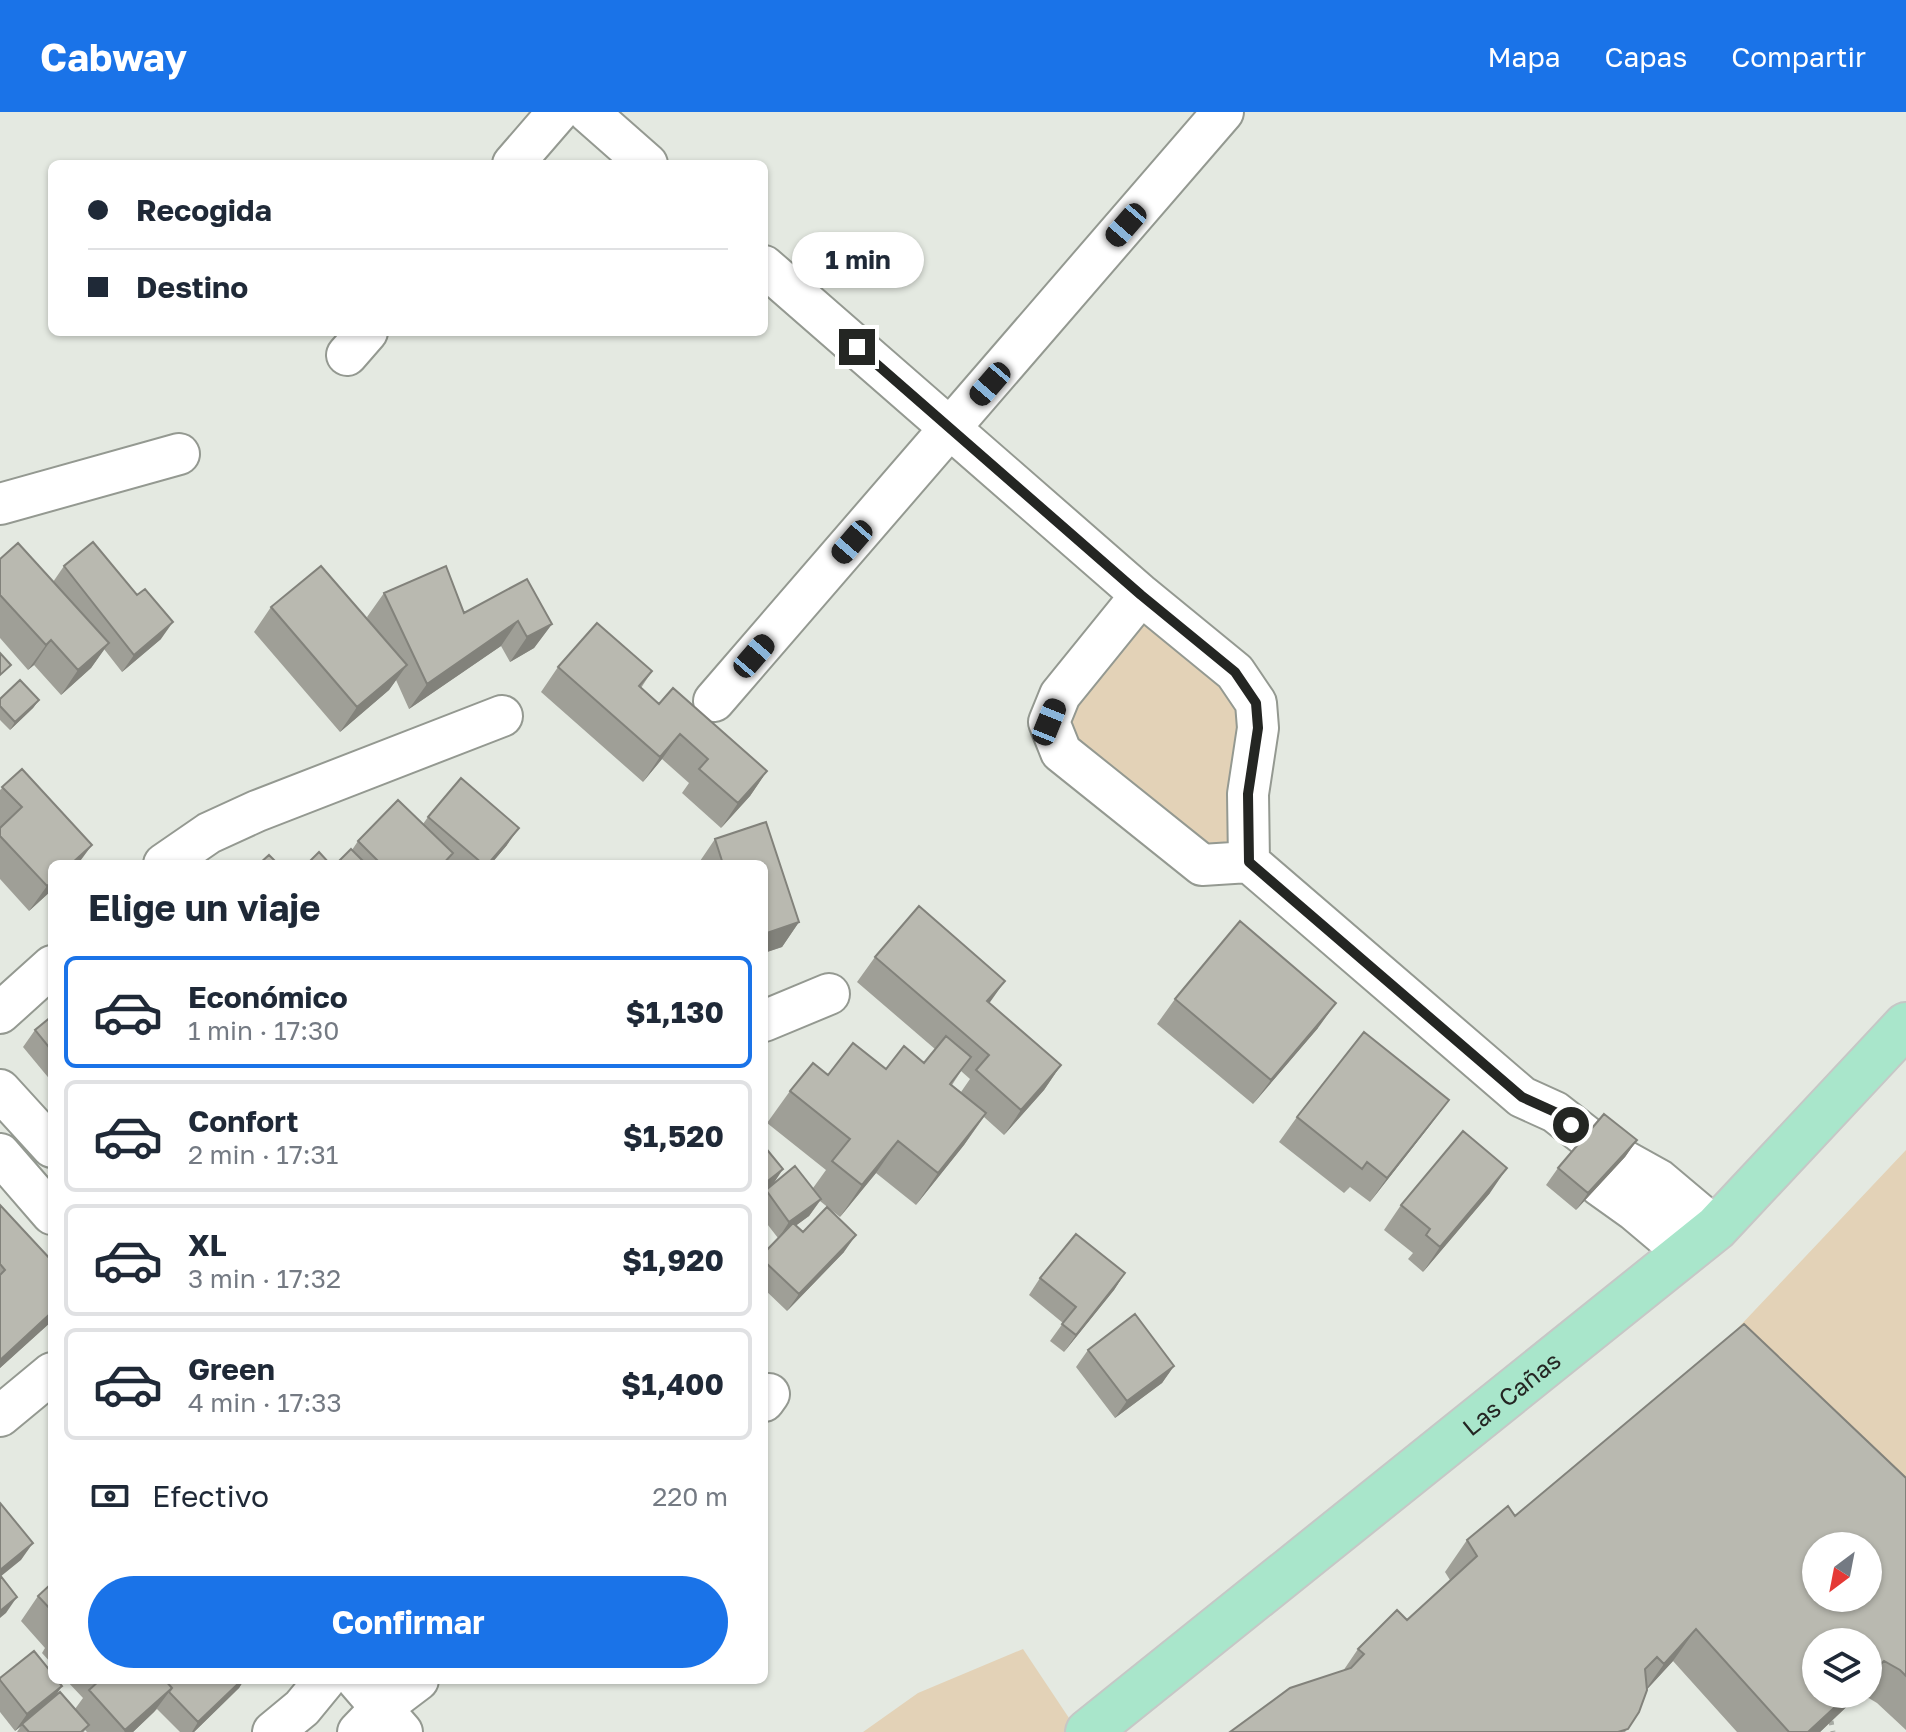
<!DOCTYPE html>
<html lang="es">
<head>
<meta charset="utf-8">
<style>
  body { margin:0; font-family:"Golos Text",sans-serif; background:#f6f6f7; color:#1f2937; height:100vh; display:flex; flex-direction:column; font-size:30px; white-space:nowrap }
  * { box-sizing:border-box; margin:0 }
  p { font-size:26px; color:#747a83 }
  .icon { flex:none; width:44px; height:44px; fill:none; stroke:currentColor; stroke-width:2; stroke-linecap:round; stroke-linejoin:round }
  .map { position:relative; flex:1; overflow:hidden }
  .drawer { position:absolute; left:48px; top:748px; width:720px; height:824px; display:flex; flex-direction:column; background:#fff; border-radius:12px; box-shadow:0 2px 6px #0004 }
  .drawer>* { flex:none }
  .banner { position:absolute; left:48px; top:48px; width:720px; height:176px; border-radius:12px; box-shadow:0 2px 6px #0004; display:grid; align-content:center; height:176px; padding:0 40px; background:#fff }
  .needle { width:52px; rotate:212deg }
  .controls { position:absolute; left:1802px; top:1420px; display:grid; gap:16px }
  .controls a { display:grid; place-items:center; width:80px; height:80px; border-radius:50%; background:#fff; box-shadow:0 2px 6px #0004; font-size:40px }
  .end { position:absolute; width:36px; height:36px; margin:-18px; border:10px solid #242623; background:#fff; box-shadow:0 0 0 4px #fff }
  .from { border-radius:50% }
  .bubble { position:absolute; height:56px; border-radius:28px; background:#fff; box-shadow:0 2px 6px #0004; font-size:26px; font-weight:700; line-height:56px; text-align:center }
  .car { position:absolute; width:24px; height:48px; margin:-24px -12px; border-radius:10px; box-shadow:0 0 6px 2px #0007; background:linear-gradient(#222 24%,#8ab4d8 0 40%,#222 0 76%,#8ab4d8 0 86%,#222 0) }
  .banner b { display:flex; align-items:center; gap:28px; height:76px; font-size:30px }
  .banner b+b { border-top:2px solid #e0e1e3 }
  .banner i { width:20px; height:20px; background:#1f2937 }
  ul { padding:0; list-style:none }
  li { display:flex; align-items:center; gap:24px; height:112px; margin:0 16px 12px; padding:0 24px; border:4px solid #e0e1e3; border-radius:12px }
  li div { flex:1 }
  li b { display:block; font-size:30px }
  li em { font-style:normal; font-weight:700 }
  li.selected { border-color:#1a73e8 }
  li>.icon { width:72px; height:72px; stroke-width:1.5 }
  h2 { padding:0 40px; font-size:36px; line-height:96px }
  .pay { display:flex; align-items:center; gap:20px; height:88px; padding:0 40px; font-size:30px }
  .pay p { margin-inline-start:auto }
  .cta { display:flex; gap:16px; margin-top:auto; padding:16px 40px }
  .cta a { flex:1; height:92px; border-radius:48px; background:#1a73e8; color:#fff; font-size:32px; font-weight:700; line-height:92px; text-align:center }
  header { display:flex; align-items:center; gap:48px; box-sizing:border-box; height:112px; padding:0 40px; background:#1a73e8; color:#fff }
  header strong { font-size:38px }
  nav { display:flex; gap:44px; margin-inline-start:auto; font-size:28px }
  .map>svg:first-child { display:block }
  .green { fill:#e3d2b7 }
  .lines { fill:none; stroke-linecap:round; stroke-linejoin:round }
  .minor-casing { stroke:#949991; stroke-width:44 }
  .major-casing { stroke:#c6c7c6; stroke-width:48 }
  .path { stroke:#a6aaa3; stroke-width:5; stroke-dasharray:4 6; stroke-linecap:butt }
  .minor { stroke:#fff; stroke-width:40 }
  .major { stroke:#a9e6cb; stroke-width:44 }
  .wall { fill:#9f9f97; fill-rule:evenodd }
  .shaded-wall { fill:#82827b }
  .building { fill:#b9b9b0; stroke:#82827b; stroke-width:2; fill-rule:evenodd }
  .route { stroke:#242623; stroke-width:10 }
  .labels { text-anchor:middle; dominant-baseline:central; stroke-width:8; stroke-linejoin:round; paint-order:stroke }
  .street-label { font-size:24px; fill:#242623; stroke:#fff }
</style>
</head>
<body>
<header>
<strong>Cabway</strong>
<nav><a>Mapa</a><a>Capas</a><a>Compartir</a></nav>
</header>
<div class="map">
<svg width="1906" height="1620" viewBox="0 0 1906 1620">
  <rect width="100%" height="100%" fill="#e4e9e1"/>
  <path class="green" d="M1141,483l94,77 14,190 -47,3 -141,-113 -1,-57z
    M1906,1038v372l-186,-175z
    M1023,1537l54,81 -4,2h-210l55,-39z"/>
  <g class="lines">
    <defs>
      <path id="minor" d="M588,0l59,52
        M513,52l45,-52
        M764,154l377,329 94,77 21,31 2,25 -10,66 1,68
        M347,243l20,-23
        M0,392l179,-50
        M1141,483l-81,100 -11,27 12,30 141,113 47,-3 273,235 33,15 32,25
        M714,589l509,-589
        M164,752l45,-31 48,-22 245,-95
        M0,901l52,-47
        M764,909l65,-27
        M0,978l52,57
        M0,1042l52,60
        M1623,1048l36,20 57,48
        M1599,1073l35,25 51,43
        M764,1289l5,-7
        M0,1304l52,-43
        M357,1568l45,52
        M273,1620l29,-24 23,-28
        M358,1620l23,-24 37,-28"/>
      <g id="major">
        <path id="s1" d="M1088,1620l628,-504 190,-203"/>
      </g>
    </defs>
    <use href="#minor" class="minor-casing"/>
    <use href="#major" class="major-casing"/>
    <path class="path" d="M1831,1609l2,11"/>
    <use href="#minor" class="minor"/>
    <use href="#major" class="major"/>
  </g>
  <path class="wall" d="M0,447l53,23 11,-16 97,73 -39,33 -18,-23 -13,19 -30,27 -27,-30 -6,5 -28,-32z
    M384,481l80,20 88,11 -18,24 -24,14 -9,-16 -92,63 -13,-29 -7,10 -49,42 -86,-100 17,-25 98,14 -2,-4z
    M558,555l94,4 -11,17 18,16 108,67 -17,25 -29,32 -39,-35 7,-10 -27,-24 -19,23 -102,-90z
    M0,587l39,1 -6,8 -23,22 -10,-10z
    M22,657l30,95v26l-23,21 -29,-32v-89z
    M428,705l79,28 -16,19h-39l-4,-3 -5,3h-107l16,-14 6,-9 65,-17z
    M766,710l33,100 -17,25 -18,6v-89h-66l17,-25z
    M875,845l114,46 72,62 -17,25 -40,45 -20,-18 -20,28 -48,60 -40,-32 -36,44 -20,-16 -11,15 -13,9 7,7 41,20 -57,59 -23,-22v-36l14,-15 -14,-18v-74l10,37 39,5 13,-18 -59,-47 23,-32 38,-16 58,-6 38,-6 11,-14 -78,-67zM961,959l9,8 -9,13 -9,-7z
    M1175,887l143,29 -65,76 -96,-80z
    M52,904v66l-29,-35 12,-17z
    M1297,1005l134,7 -61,78 -20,-15 -6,6 -65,-51z
    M1637,1028l-12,17 -49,53 -30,-25 12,-17z
    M1490,1081l-67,79 -15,-13 5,-6 -29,-23 17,-25z
    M0,1093l52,56v60l-52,47z
    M1125,1161l-11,17 -50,62 -14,-11 13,-18 -34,-28 11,-17z
    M1088,1238l86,16 -12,17 -47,35 -39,-51z
    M1906,1366v252l-29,-27 -15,-9h6v-52l-52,52h44l-40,38h-83l-64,-71 -26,28 -8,23 -14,20h-395l113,-61 15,-22 49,-29 43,-40 -5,-8 22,-32 48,-24z
    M52,1471v81l-10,-11 3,-5 -24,-27 17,-25z
    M0,1566l56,17 19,14 8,-11 -17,-18h178l-5,8 -45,44h-14l-23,-23 -24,23h-46l-2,-2 -1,2h-67l4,-6 -6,5 -15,-19z"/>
  <path class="shaded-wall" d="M518,509l-17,25 -92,63 18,-25z
    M173,510l-12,17 -39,33 12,-17z
    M552,512l-18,24 -24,14 17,-25z
    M51,528l-17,25 -6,5 18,-25z
    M109,531l-18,25 -30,27 17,-25z
    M407,553l-18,25 -49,42 17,-25z
    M39,588l-6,8 -23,22 5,-8z
    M680,622l-18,25 -19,23 17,-25z
    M767,659l-17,25 -29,32 17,-25z
    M519,716l-12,17 -16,19h-3z
    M92,733l-14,19h-7z
    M52,770v8l-23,21 18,-25z
    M799,810l-17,25 -18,6v-19z
    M1005,869l-17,24 -1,-4z
    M1336,891l-18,25 -65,76 18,-24z
    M1061,953l-17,25 -40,45 17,-25z
    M1449,988l-18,24 -61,78 17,-24z
    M986,1001l-22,32 -48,60 22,-32z
    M1637,1028l-12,17 -49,53 12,-17z
    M898,1029l-22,32 -36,44 22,-32z
    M1507,1056l-17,25 -67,79 17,-25z
    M783,1057l-11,17 -8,6v-8z
    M821,1087l-12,17 -31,23 11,-17z
    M856,1123l-12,17 -57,59 12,-17z
    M1125,1161l-11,17 -50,62 12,-17z
    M52,1200v9l-52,47v-8z
    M1174,1254l-12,17 -47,35 12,-17z
    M33,1431l-12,17 -21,17v-7z
    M17,1485l-11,16 -6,5v-7z
    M1696,1517l-23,32 -32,35 23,-32z
    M1884,1549l-16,23v-8z
    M242,1568h2l-5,8 -45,44h-2l6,-10z
    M62,1574l-11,17 -36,28 12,-17z
    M172,1576l-18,24 -21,20h-9z
    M1849,1582h11l-40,38h-12z"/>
  <path class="building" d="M93,430l44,53 8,-6 28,33 -39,33 -70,-89z
    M18,431l91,100 -31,27 -27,-30 -5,5 -46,-50v-36z
    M321,454l86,99 -50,42 -86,-100z
    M446,454l18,47 63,-34 25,45 -25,13 -9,-16 -91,63 -43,-91z
    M597,511l55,48 -13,15 20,18 14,-16 94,83 -29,32 -39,-34 9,-10 -28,-25 -20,23 -102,-90z
    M0,541l11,12 -11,10z
    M20,568l19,20 -24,22 -15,-16v-7z
    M22,657l70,76 -21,19h-19v18l-5,4 -47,-50v-8l22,-21 -20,-20z
    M461,666l58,50 -31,36h-5l-55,-47z
    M398,688l55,53 -10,11h-62l-23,-23z
    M766,710l33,100 -35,12v-70h-41l-8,-25z
    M351,737l15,15h-30z
    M319,740l11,12h-23z
    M269,743l9,9h-19z
    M919,794l86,75 -18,20 74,64 -40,45 -45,-40 13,-15 -114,-98z
    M1240,809l96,82 -65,77 -96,-81z
    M52,904v35l-17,-21z
    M1364,920l85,68 -62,78 -20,-16 -5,7 -65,-52z
    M946,924l25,21 -21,27 36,29 -48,60 -40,-32 -36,44 -30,-24 18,-22 -60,-48 23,-28 15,12 25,-32 33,26 18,-23 20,17z
    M1604,1002l33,26 -49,53 -30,-25z
    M1463,1019l44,37 -67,79 -14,-12 4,-6 -29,-24z
    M764,1034l19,23 -19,15z
    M795,1054l26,33 -32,23 -23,-32z
    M0,1093l52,56v51l-52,48v-85l5,-5 -5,-6z
    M827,1095l29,28 -57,59 -35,-33v-8l29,-30 10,9z
    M1076,1122l49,39 -49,62 -14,-11 14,-17 -36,-29z
    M1135,1202l39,52 -47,35 -39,-51z
    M1744,1212l162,154v198l-6,-6 -16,-9 -16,15v-34h-52v52h33l-41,38h-19l-93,-103 -32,35 -7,-7 -12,12 2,21 -8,22 -11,17 -10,3h-388l60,-44 61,-20 13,-14 -6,-5 39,-39 10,10 70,-64 -10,-16 41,-34 7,10zM1816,1434h52v52h-52z
    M0,1391l33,40 -33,27z
    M0,1463l17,22 -17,14z
    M52,1471v28l-14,-15z
    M34,1539l18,22v7h5l5,6 -35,28 -27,-34v-2z
    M100,1568h65l7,8 -47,42 -36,-40z
    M165,1568h77l-44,42 -29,-30 3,-4z
    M60,1580l29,33 -8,7h-52l-7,-8z"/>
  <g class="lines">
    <path class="route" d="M857,235l284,248 94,77 21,31 2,25 -10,66 1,68 273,235 33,15 16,13"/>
  </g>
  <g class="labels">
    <g class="street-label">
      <text stroke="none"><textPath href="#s1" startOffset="542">Las Cañas</textPath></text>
    </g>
  </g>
</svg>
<div class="controls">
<a><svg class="needle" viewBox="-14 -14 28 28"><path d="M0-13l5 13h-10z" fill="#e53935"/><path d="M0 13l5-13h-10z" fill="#747a83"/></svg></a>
<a><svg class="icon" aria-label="layers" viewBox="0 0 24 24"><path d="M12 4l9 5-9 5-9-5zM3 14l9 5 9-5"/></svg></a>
</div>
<i class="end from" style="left:1571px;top:1013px"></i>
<i class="end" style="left:857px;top:235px"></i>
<div class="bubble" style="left:792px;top:120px;width:132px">1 min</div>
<i class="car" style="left:1126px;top:113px;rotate:221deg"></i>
<i class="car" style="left:990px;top:272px;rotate:221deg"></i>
<i class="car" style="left:852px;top:430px;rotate:221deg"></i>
<i class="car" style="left:754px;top:544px;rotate:41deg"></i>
<i class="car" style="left:1049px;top:610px;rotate:22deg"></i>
<div class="banner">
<b><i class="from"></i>Recogida</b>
<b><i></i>Destino</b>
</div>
<section class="drawer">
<h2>Elige un viaje</h2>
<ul>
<li class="selected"><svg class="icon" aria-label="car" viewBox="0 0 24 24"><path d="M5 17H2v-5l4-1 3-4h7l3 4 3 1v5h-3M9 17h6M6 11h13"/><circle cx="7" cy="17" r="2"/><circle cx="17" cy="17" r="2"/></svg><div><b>Económico</b><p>1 min · 17:30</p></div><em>$1,130</em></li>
<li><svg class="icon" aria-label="car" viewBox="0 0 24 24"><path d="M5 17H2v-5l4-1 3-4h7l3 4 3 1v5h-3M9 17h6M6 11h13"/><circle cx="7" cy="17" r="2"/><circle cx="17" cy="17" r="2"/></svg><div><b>Confort</b><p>2 min · 17:31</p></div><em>$1,520</em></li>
<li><svg class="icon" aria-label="car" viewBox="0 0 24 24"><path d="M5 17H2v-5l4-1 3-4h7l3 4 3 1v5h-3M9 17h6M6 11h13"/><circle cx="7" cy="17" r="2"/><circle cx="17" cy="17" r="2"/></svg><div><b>XL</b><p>3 min · 17:32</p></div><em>$1,920</em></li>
<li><svg class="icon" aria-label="car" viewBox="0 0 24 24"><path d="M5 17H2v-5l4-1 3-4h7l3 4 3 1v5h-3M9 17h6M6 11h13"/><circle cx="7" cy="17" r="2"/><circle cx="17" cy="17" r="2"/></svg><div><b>Green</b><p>4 min · 17:33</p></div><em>$1,400</em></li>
</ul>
<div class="pay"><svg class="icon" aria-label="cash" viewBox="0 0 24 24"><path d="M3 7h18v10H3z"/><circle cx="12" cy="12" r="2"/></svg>Efectivo<p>220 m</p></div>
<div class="cta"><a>Confirmar</a></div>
</section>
</div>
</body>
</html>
